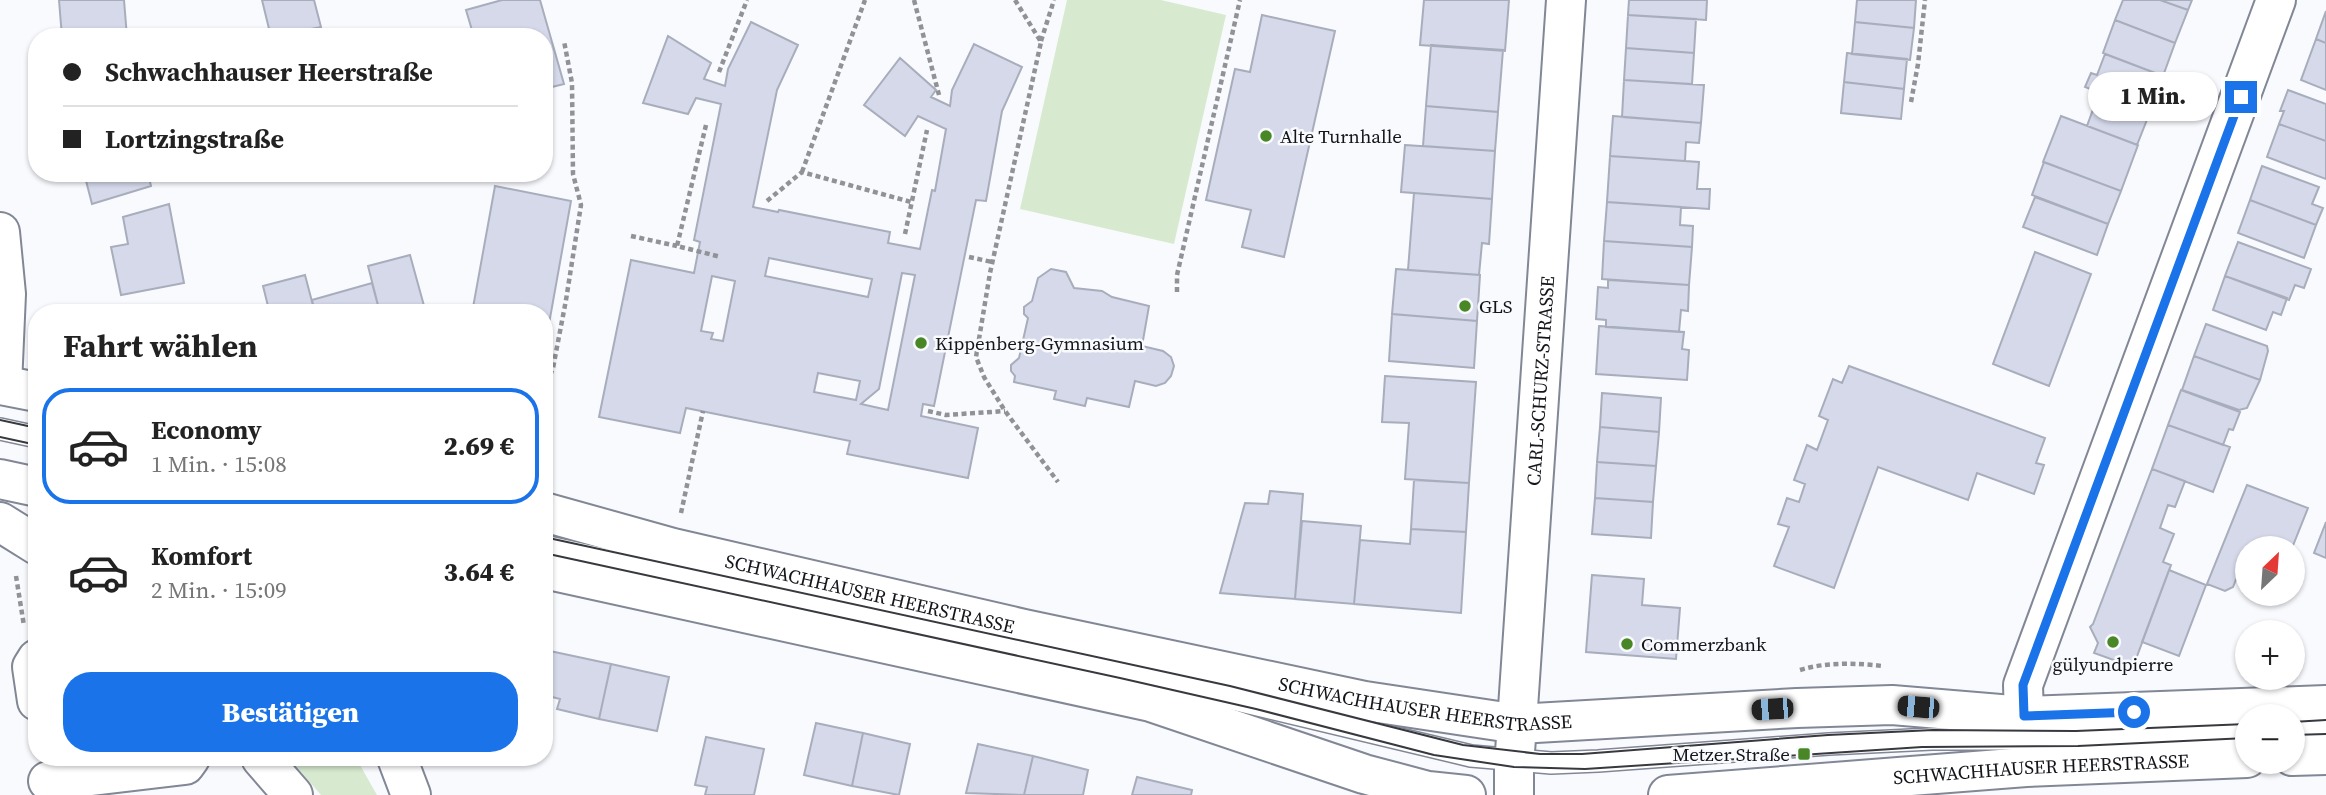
<!DOCTYPE html>
<html lang="de">
<head>
<meta charset="utf-8">
<style>
  body { margin:0; font-family:"Source Serif 4",serif; background:#f2f2f2; color:#222; height:100vh; display:flex; flex-direction:column; font-size:26px; white-space:nowrap }
  * { box-sizing:border-box; margin:0 }
  p { font-size:23px; color:#767676 }
  .icon { flex:none; width:38px; height:38px; fill:none; stroke:currentColor; stroke-width:2; stroke-linecap:round; stroke-linejoin:round }
  .map { position:relative; flex:1; overflow:hidden }
  .sheet { position:absolute; left:28px; top:304px; width:525px; height:462px; display:flex; flex-direction:column; background:#fff; border-radius:28px; box-shadow:0 2px 5px #0004 }
  .sheet>* { flex:none }
  .top-card { position:absolute; left:28px; top:28px; width:525px; height:154px; border-radius:28px; box-shadow:0 2px 5px #0004; display:grid; align-content:center; height:154px; padding:0 35px; background:#fff }
  .needle { width:46px; rotate:25deg }
  .buttons { position:absolute; left:2235px; top:536px; display:grid; gap:14px }
  .buttons a { display:grid; place-items:center; width:70px; height:70px; border-radius:50%; background:#fff; box-shadow:0 2px 5px #0004; font-size:35px }
  .end { position:absolute; width:32px; height:32px; margin:-16px; border:9px solid #1a73e8; background:#fff; box-shadow:0 0 0 4px #fff }
  .from { border-radius:50% }
  .bubble { position:absolute; height:49px; border-radius:24px; background:#fff; box-shadow:0 2px 5px #0004; font-size:23px; font-weight:800; line-height:49px; text-align:center }
  .car { position:absolute; width:21px; height:42px; margin:-21px -10px; border-radius:9px; box-shadow:0 0 5px 2px #0007; background:linear-gradient(#222 24%,#8ab4d8 0 40%,#222 0 76%,#8ab4d8 0 86%,#222 0) }
  .top-card b { display:flex; align-items:center; gap:24px; height:66px; font-size:26px }
  .top-card b+b { border-top:2px solid #e0e0e0 }
  .top-card i { width:18px; height:18px; background:#222 }
  ul { padding:0; list-style:none }
  li { display:flex; align-items:center; gap:21px; height:116px; margin:0 14px 10px; padding:0 21px; border:4px solid transparent; border-radius:28px }
  li div { flex:1 }
  li b { display:block; font-size:26px }
  li em { font-style:normal; font-weight:800 }
  li.current { border-color:#1a73e8 }
  li>.icon { width:63px; height:63px; stroke-width:1.5 }
  h2 { padding:0 35px; font-size:32px; line-height:84px }
  .cta { display:flex; gap:14px; margin-top:auto; padding:14px 35px }
  .cta a { flex:1; height:80px; border-radius:28px; background:#1a73e8; color:#fff; font-size:28px; font-weight:800; line-height:80px; text-align:center }
  .map>svg:first-child { display:block }
  .green { fill:#d7eacf }
  .building { fill:#d5d9ea; stroke:#a8adbc; stroke-width:2; fill-rule:evenodd }
  .lines { fill:none; stroke-linecap:round; stroke-linejoin:round }
  .service-casing { stroke:#828796; stroke-width:24 }
  .minor-casing { stroke:#828796; stroke-width:42 }
  .secondary-casing { stroke:#828796; stroke-width:42 }
  .primary-casing { stroke:#828796; stroke-width:42 }
  .path { stroke:#919297; stroke-width:4.5; stroke-dasharray:5 3.5; stroke-linecap:butt }
  .service { stroke:#fff; stroke-width:21 }
  .minor { stroke:#fff; stroke-width:38 }
  .secondary { stroke:#fff; stroke-width:38 }
  .primary { stroke:#fff; stroke-width:38 }
  .tram { stroke:#37393e; stroke-width:2 }
  .route { stroke:#1a73e8; stroke-width:9 }
  .poi-dot { fill:#498726; stroke:#f9fafe; stroke-width:2.5 }
  .labels { text-anchor:middle; dominant-baseline:central; stroke-width:5; stroke-linejoin:round; paint-order:stroke }
  .poi-label { font-size:19px; fill:#13151a; stroke:#f9fafe; text-anchor:start }
  .street-label { font-size:19px; fill:#13151a; stroke:#f9fafe }
</style>
</head>
<body>
<div class="map">
<svg width="2326" height="795" viewBox="0 0 2326 795">
  <rect width="100%" height="100%" fill="#f9fafe"/>
  <path class="green" d="M1067,0h94l65,15 -52,229 -154,-35z
    M289,758h67l21,37h-56z"/>
  <path class="building" d="M59,0h65l3,37h-65z
    M262,0h52l7,27 -50,10z
    M502,0h38l24,84 -20,5v-52h-70l-8,-27z
    M1424,0h85l-4,51 -85,-6z
    M1629,0h78l-1,20 -78,-5z
    M1857,0h59l-2,28 -59,-6z
    M2123,0h37l28,10 -13,33 -60,-23z
    M2160,0h32l-4,10z
    M2326,11v32l-10,-4z
    M1262,15l73,16 -51,226 -42,-10 9,-37 -45,-10 29,-131 15,3z
    M1628,15l68,4 -2,34 -68,-5z
    M2115,20l60,23 -12,33 -60,-23z
    M751,22l47,23 -21,45 -24,117 25,5 1,-2 111,22 -2,11 32,6 12,-59 3,1 11,-62 -28,-13 -13,20 -41,-31 36,-47 36,32 -5,7 19,9 2,-16 22,-46 48,23 -20,44 -16,90 -10,-1 -42,206 -11,-2 -2,12 57,12 -10,50 -121,-24 3,-13 -164,-33 -6,25 -81,-16 32,-157 63,13 6,-31 -6,-2 27,-136 -25,-6 -8,16 -45,-11 25,-67 43,27 -7,16 21,7 3,-17zM769,258l103,21 -4,18 -103,-21zM902,273l13,2 -27,135 -27,-6 18,-15zM712,276l23,5 -12,60 -12,-2 2,-6 -12,-2zM818,373l42,8 -4,19 -42,-8z
    M1855,22l59,6 -4,32 -58,-6z
    M2316,39l10,4v47l-25,-10z
    M1431,45l72,5 -5,62 -72,-6z
    M1626,48l68,5 -2,31 -68,-4z
    M1847,53l60,6 -3,30 -60,-7z
    M2105,54l58,22 -13,36 -65,-25 6,-14 6,2z
    M1624,80l80,5 -3,38 -79,-6z
    M1844,82l60,7 -3,30 -60,-6z
    M2288,90l38,14v37l-47,-17 5,-13h-4z
    M2099,93l51,19 -13,33 -50,-19z
    M1426,106l72,6 -3,39 -72,-5z
    M1613,116l88,7 -2,20 -13,-1 -1,19 -75,-5z
    M2061,116l77,29 -17,46 -78,-29z
    M2279,124l47,17v38l-59,-22z
    M1405,145l90,6 -3,48 -91,-7z
    M1610,156l89,6 -2,27h13l-1,20 -102,-7z
    M2044,162l77,29 -13,33 -76,-29z
    M2262,166l57,21 -7,17 11,4 -7,17 -66,-25z
    M84,173h64l3,13 -59,18z
    M495,186l76,15 -24,134h-3v-22h-72z
    M1414,193l78,6 -3,45 -7,-1 -3,32 -71,-5z
    M2035,197l73,27 -11,31 -74,-28z
    M2250,200l66,25 -12,33 -66,-25z
    M1607,202l74,5 -1,18 13,1 -1,21 -88,-6z
    M169,204l15,79 -63,12 -10,-48 17,-3 -5,-27z
    M1604,241l88,6 -3,38 -87,-6z
    M2238,242l73,27 -7,19 -9,-3 -6,15 -64,-24z
    M2035,252l56,22 -42,112 -56,-22z
    M410,255l16,58h-46l-12,-47z
    M1051,269l15,3 8,16 28,3 10,6 37,9 -7,40 21,5 8,6 3,9 -3,10 -6,7 -9,3 -21,-5 -6,26 -42,-9 -2,8 -31,-7 2,-8 -42,-9 1,-6 -4,-5v-6l8,-7 9,-40 -4,-4v-7l8,-6 6,-23z
    M1396,269l84,6 -3,46 -85,-7z
    M305,275l10,38h-61l-1,-3 15,-4 -5,-20z
    M2225,276l62,22 -6,17 -8,-3 -7,18 -53,-20z
    M1608,280l81,5 -1,26 -7,-1 -2,22 -73,-5v-7l-10,-1 2,-32 10,1z
    M372,283l8,30h-65l-3,-13z
    M1392,314l85,7 -3,47 -85,-7z
    M2206,324l61,22 1,5 -8,29 -66,-24z
    M1599,326l85,6 -2,17 7,1 -2,30 -91,-6z
    M2194,356l66,24 -13,28 -8,2 -57,-20z
    M1849,366l196,72 -9,25 8,2 -10,29 -57,-21 -9,27 -90,-33 -44,121 -60,-22 15,-39 -11,-3 9,-26 12,4 6,-18 -11,-4 13,-35 10,5 11,-30 -9,-4 14,-37 9,4z
    M1385,376l91,6 -7,101 -64,-4 4,-56 -27,-1z
    M2181,390l59,22 -7,18 -4,-1 -6,16 -55,-20z
    M1602,393l59,5 -2,34 -59,-5z
    M2168,425l62,22 -17,45 -61,-23z
    M1600,427l59,5 -3,34 -59,-4z
    M1597,462l59,4 -3,36 -58,-4z
    M2152,469l33,12 -10,26 -7,-2 -8,23 14,6 -11,28 8,3 -38,102 -39,-14 4,-10 -8,-16 3,-3z
    M1414,480l55,3 -3,49 -55,-3z
    M2247,485l61,23 -16,40h-45v27l-8,-3 -6,15 -8,4 -18,-7z
    M1270,491l33,3 -8,105 -75,-6 25,-90 23,1z
    M1595,498l58,4 -2,36 -59,-4z
    M1302,521l59,5 -7,78 -59,-5z
    M2326,522v36l-12,-5z
    M1411,529l55,3 -5,81 -107,-9 6,-64 50,4z
    M2169,570l37,15 -27,71 -37,-14z
    M1592,575l52,4 -2,26 38,3 -4,51 -90,-7z
    M550,651l61,13 -12,55 -42,-10 3,-10 -16,-4v-18z
    M611,664l58,13 -12,54 -58,-12z
    M816,723l47,10 -11,53 -48,-11z
    M863,733l47,11 -11,51 -47,-9z
    M706,737l58,12 -10,46h-49l2,-8 -12,-2z
    M978,744l55,12 -9,39 -58,-2z
    M1033,756l55,14 -5,25h-59z
    M1137,777l55,13 -1,5h-59z"/>
  <g class="lines">
    <defs>
      <path id="service" d="M0,429l37,8
        M544,546l597,131 330,79 80,7 47,-2 231,-17 103,-5h144l171,-8
        M2292,729l34,-2"/>
      <g id="minor">
        <path d="M0,232l6,62 -4,91"/>
        <path d="M37,659l-5,8 5,34"/>
        <path d="M2024,716l-1,-31 253,-685"/>
        <path d="M48,781l137,-16 5,-7"/>
        <path id="s1" d="M1514,795v-28l52,-767"/>
      </g>
      <g id="secondary">
        <path d="M0,479l37,8"/>
        <path id="s2" d="M544,512l129,36 351,81 341,72 153,23 279,-16 95,-3 132,11 302,-11"/>
        <path d="M544,569l607,133 213,72 64,17 38,4"/>
        <path d="M2292,756l34,-1"/>
        <path id="s3" d="M1668,795l358,-28 221,-9"/>
      </g>
      <path id="primary" d="M0,385l37,7
        M0,522l37,23
        M261,758l32,37
        M397,758l14,37"/>
    </defs>
    <use href="#service" class="service-casing"/>
    <use href="#minor" class="minor-casing"/>
    <use href="#secondary" class="secondary-casing"/>
    <use href="#primary" class="primary-casing"/>
    <path class="path" d="M914,0l25,95
      M1015,0l26,42 -51,231 -14,84 8,20 21,34 53,71
      M1041,41l13,-41
      M719,72l28,-72
      M1911,102l7,-38 7,-64
      M706,125l-29,121 44,11
      M802,172l63,-172
      M767,201l35,-29 109,30
      M905,234l22,-104
      M631,236l46,10
      M969,257l23,5
      M1177,292v-17l63,-275
      M544,391l9,-23 13,-68 15,-95 -8,-31 -1,-91 -8,-42
      M928,411l18,4 59,-4
      M681,513l22,-102
      M16,576l8,50
      M1800,670c26,-8 56,-7 82,-4"/>
    <use href="#service" class="service"/>
    <use href="#minor" class="minor"/>
    <use href="#secondary" class="secondary"/>
    <use href="#primary" class="primary"/>
    <path class="tram" d="M0,420l37,8
      M0,437l37,8
      M544,537l686,149 233,59 77,9h42l246,-19 105,-5 143,1 171,-7
      M544,553l576,125 136,31 178,46 80,12 71,2 337,-22 156,-1 169,-8
      M2292,722l34,-2
      M2292,735l34,-1"/>
  </g>
  <g class="lines">
    <path class="route" d="M2134,712l-110,4 -1,-31 218,-588"/>
  </g>
  <g class="poi-dot">
    <circle cx="1266" cy="136" r="7"/>
    <circle cx="1465" cy="306" r="7"/>
    <circle cx="921" cy="343" r="7"/>
    <circle cx="2113" cy="642" r="7"/>
    <circle cx="1627" cy="644" r="7"/>
    <rect x="1797" y="747" width="14" height="14" rx="3.5"/>
  </g>
  <g class="labels">
    <g class="poi-label">
      <text x="1280" y="136">Alte Turnhalle</text>
      <text x="1479" y="306">GLS</text>
      <text x="935" y="343">Kippenberg-Gymnasium</text>
      <text x="1641" y="644">Commerzbank</text>
      <text x="2113" y="664" text-anchor="middle">gülyundpierre</text>
      <text x="1790" y="754" text-anchor="end">Metzer Straße</text>
    </g>
    <g class="street-label">
      <text stroke="none"><textPath href="#s1" startOffset="415">CARL-SCHURZ-STRASSE</textPath></text>
      <text stroke="none"><textPath href="#s2" startOffset="336">SCHWACHHAUSER HEERSTRASSE</textPath></text>
      <text stroke="none"><textPath href="#s2" startOffset="903">SCHWACHHAUSER HEERSTRASSE</textPath></text>
      <text stroke="none"><textPath href="#s3" startOffset="374">SCHWACHHAUSER HEERSTRASSE</textPath></text>
    </g>
  </g>
</svg>
<div class="buttons">
<a><svg class="needle" viewBox="-14 -14 28 28"><path d="M0-13l5 13h-10z" fill="#e53935"/><path d="M0 13l5-13h-10z" fill="#767676"/></svg></a>
<a>+</a>
<a>−</a>
</div>
<i class="end from" style="left:2134px;top:712px"></i>
<i class="end" style="left:2241px;top:97px"></i>
<div class="bubble" style="left:2088px;top:72px;width:130px">1 Min.</div>
<i class="car" style="left:1918px;top:707px;rotate:275deg"></i>
<i class="car" style="left:1772px;top:709px;rotate:266deg"></i>
<div class="top-card">
<b><i class="from"></i>Schwachhauser Heerstraße</b>
<b><i></i>Lortzingstraße</b>
</div>
<section class="sheet">
<h2>Fahrt wählen</h2>
<ul>
<li class="current"><svg class="icon" aria-label="car" viewBox="0 0 24 24"><path d="M5 17H2v-5l4-1 3-4h7l3 4 3 1v5h-3M9 17h6M6 11h13"/><circle cx="7" cy="17" r="2"/><circle cx="17" cy="17" r="2"/></svg><div><b>Economy</b><p>1 Min. · 15:08</p></div><em>2.69 €</em></li>
<li><svg class="icon" aria-label="car" viewBox="0 0 24 24"><path d="M5 17H2v-5l4-1 3-4h7l3 4 3 1v5h-3M9 17h6M6 11h13"/><circle cx="7" cy="17" r="2"/><circle cx="17" cy="17" r="2"/></svg><div><b>Komfort</b><p>2 Min. · 15:09</p></div><em>3.64 €</em></li>
</ul>
<div class="cta"><a>Bestätigen</a></div>
</section>
</div>
</body>
</html>
